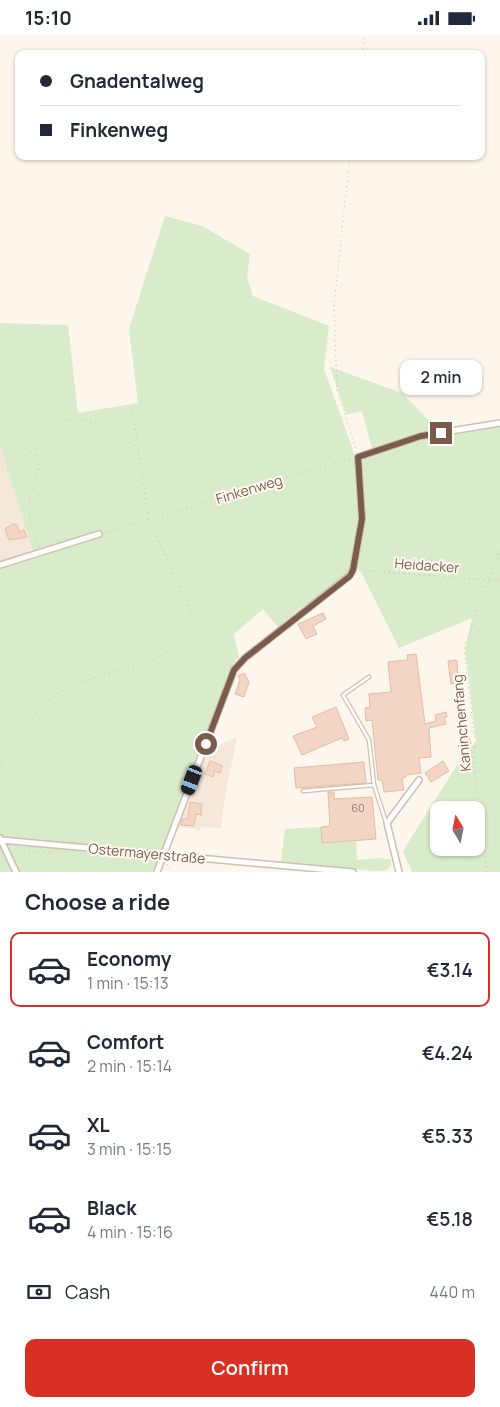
<!DOCTYPE html>
<html lang="en">
<head>
<meta charset="utf-8">
<style>
  body { margin:0; font-family:Manrope,sans-serif; background:#f2f2f3; color:#1f2937; height:100vh; display:flex; flex-direction:column; font-size:19px; white-space:nowrap }
  * { box-sizing:border-box; margin:0 }
  p { font-size:16px; color:#747a83 }
  .icon { flex:none; width:28px; height:28px; fill:none; stroke:currentColor; stroke-width:2; stroke-linecap:round; stroke-linejoin:round }
  .map { position:relative; height:837px; overflow:hidden }
  .panel { display:flex; flex-direction:column; background:#fff; flex:1 }
  .panel>* { flex:none }
  .banner { position:absolute; left:15px; top:15px; width:470px; height:110px; border-radius:10px; box-shadow:0 1px 4px #0004; display:grid; align-content:center; height:110px; padding:0 25px; background:#fff }
  .needle { width:32px; rotate:350deg }
  .tools { position:absolute; left:430px; top:766px; display:grid; gap:10px }
  .tools a { display:grid; place-items:center; width:55px; height:55px; border-radius:10px; background:#fff; box-shadow:0 1px 4px #0004; font-size:25px }
  .end { position:absolute; width:22px; height:22px; margin:-11px; border:6px solid #7a5c4d; background:#fff; box-shadow:0 0 0 2px #fff }
  .from { border-radius:50% }
  .bubble { position:absolute; height:35px; border-radius:10px; background:#fff; box-shadow:0 1px 4px #0004; font-size:16px; font-weight:600; line-height:35px; text-align:center }
  .car { position:absolute; width:15px; height:30px; margin:-15px -8px; border-radius:6px; box-shadow:0 0 4px 1px #0007; background:linear-gradient(#222 24%,#8ab4d8 0 40%,#222 0 76%,#8ab4d8 0 86%,#222 0) }
  .banner b { display:flex; align-items:center; gap:18px; height:48px; font-size:19px }
  .banner b+b { border-top:1px solid #e0e1e3 }
  .banner i { width:12px; height:12px; background:#1f2937 }
  ul { padding:0; list-style:none }
  li { display:flex; align-items:center; gap:15px; height:75px; margin:0 10px 8px; padding:0 15px; border:2px solid transparent; border-radius:10px }
  li div { flex:1 }
  li b { display:block; font-size:19px }
  li em { font-style:normal; font-weight:600 }
  li.on { border-color:#d93025 }
  li>.icon { width:45px; height:45px; stroke-width:1.5 }
  h2 { padding:0 25px; font-size:22px; line-height:60px }
  .pay { display:flex; align-items:center; gap:12px; height:55px; padding:0 25px; font-size:19px }
  .pay p { margin-inline-start:auto }
  .button { display:flex; gap:10px; margin-top:auto; padding:10px 25px }
  .button a { flex:1; height:58px; border-radius:10px; background:#d93025; color:#fff; font-size:20px; font-weight:600; line-height:58px; text-align:center }
  .status { display:flex; justify-content:space-between; align-items:center; height:35px; padding:0 25px; background:#fff; direction:ltr }
  .status svg { height:14px; fill:currentColor }
  .map>svg:first-child { display:block }
  .residential { fill:#f5e8da }
  .green { fill:#d8ecc9; fill-rule:evenodd }
  .building { fill:#f3d5c3; stroke:#e6bba3 }
  .lines { fill:none; stroke-linecap:round; stroke-linejoin:round }
  .lane-casing { stroke:#d1beb0; stroke-width:5 }
  .street-casing { stroke:#d1beb0; stroke-width:8 }
  .path { stroke:#d9b8a5; stroke-width:1; stroke-dasharray:1 4; stroke-linecap:butt }
  .lane { stroke:#fff; stroke-width:2.5 }
  .street { stroke:#fff; stroke-width:5 }
  .route { stroke:#7a5c4d; stroke-width:6 }
  .labels { text-anchor:middle; dominant-baseline:central; stroke-width:4; stroke-linejoin:round; paint-order:stroke }
  .number-label { font-size:11px; fill:#987a6a }
  .street-label { font-size:14px; fill:#7a5c4d; stroke:#fffaf3 }
</style>
</head>
<body>
<div class="status"><b>15:10</b><svg viewBox="0 0 49 12"><path d="M0 12V9h3v3zM5 12V6h3v6zM10 12V3h3v9zM15 12V0h3v12zM26 1h20v11H26zM47 4h2v5h-2z"/></svg></div>
<div class="map">
<svg width="500" height="837" viewBox="0 0 500 837">
  <rect width="100%" height="100%" fill="#fdf6ec"/>
  <path class="residential" d="M0,410l35,113 -35,11z
    M237,702l-12,59 -4,32 -20,-1 -1,4 -10,-3 -13,-1 31,-78z"/>
  <path class="green" d="M165,181l37,10 48,28 -3,23 6,19 76,30 -5,43 32,90 70,-20 74,-12v445h-88l-9,-21 61,-97 12,-12 -11,-92 7,-32 -73,30 -40,-80 -61,42 -20,17 -15,-18 -29,25 5,23 -5,6 -81,209h-153v-303l35,-11 -35,-113v-122l68,2 10,88 60,-10 -9,-74zM439,775h37v37h-37z
    M330,332l72,26 31,32 2,7 -63,17 -10,-38 -16,4z
    M321,792l1,16 34,-2 1,19 24,-2 10,2v5l-4,5 -10,1 -96,-9 4,-33z"/>
  <path class="building" d="M13,489l4,1 2,7 5,-2 3,7 -18,3 -4,-11z
    M323,578l3,6 -13,7 4,8 -11,5 -8,-15z
    M416,619l9,70 11,-3 -1,-6 11,-3 1,5 -3,1 2,6 -17,4 2,29 -12,1 2,15 -15,2v2l-4,1 2,12 -20,2 -2,-12h-4l-6,-60 -6,1 -1,-13 5,-1 -1,-13 22,-2 -3,-30 20,-2 -1,-5z
    M457,625l1,23 -7,1 -3,-23z
    M244,638l5,9 -5,15 -9,-3 5,-14 -2,-4z
    M336,672l13,32 -5,2 -2,-3 -40,17 -9,-19 24,-9 -5,-10z
    M467,696l4,13 -8,3 -4,-13z
    M210,726l12,5 -2,7 -5,-2 -2,6 -8,-3z
    M443,726l6,10 -18,11 -6,-9z
    M364,727l2,21 -70,5 -2,-20z
    M328,757h6v7l38,-2 4,42 -54,4 -1,-16 9,-1z
    M190,767l12,2 -1,11 -5,-1 -2,12 -13,-1 1,-6h6z"/>
  <g class="lines">
    <defs>
      <path id="lane" d="M369,642l-26,18 26,45 5,45 12,37
        M303,756l71,-6"/>
      <path id="street" d="M0,530l99,-31
        M0,803l16,34
        M1,805l352,32
        M157,837l77,-202 11,-12 104,-82 4,-6 9,-51 -4,-62 63,-21 79,-13
        M399,837l-12,-49 32,-43"/>
    </defs>
    <use href="#lane" class="lane-casing"/>
    <use href="#street" class="street-casing"/>
    <path class="path" d="M362,19l2,-19
      M350,121l-16,148 3,87 20,61
      M132,374l17,110 47,104 35,43
      M7,436l30,-24
      M105,498l247,-75
      M39,512l-9,-26 -1,-21 9,-29 -1,-24 13,-23 19,-4h18l14,5 17,13 20,9
      M359,535l141,11
      M0,733c16,-25 30,-54 55,-72 26,-19 73,-25 103,-39 15,-7 26,-21 37,-33
      M19,813l15,4h25
      M167,829l4,8
      M487,837l-14,-116 2,-14 -11,-94 36,-99"/>
    <use href="#lane" class="lane"/>
    <use href="#street" class="street"/>
  </g>
  <g class="lines">
    <path class="route" d="M206,709l28,-74 11,-12 105,-82 3,-6 9,-51 -4,-62 63,-21 20,-3"/>
  </g>
  <g class="labels">
    <g class="number-label">
      <text x="358" y="772">60</text>
    </g>
    <g class="street-label">
      <text transform="translate(249 454) rotate(-17)">Finkenweg</text>
      <text transform="translate(427 530) rotate(4)">Heidacker</text>
      <text transform="translate(461 688) rotate(-95)">Kaninchenfang</text>
      <text transform="translate(147 818) rotate(5)">Ostermayerstraße</text>
    </g>
  </g>
</svg>
<div class="tools">
<a><svg class="needle" viewBox="-14 -14 28 28"><path d="M0-13l5 13h-10z" fill="#e53935"/><path d="M0 13l5-13h-10z" fill="#747a83"/></svg></a>
</div>
<i class="end from" style="left:206px;top:709px"></i>
<i class="end" style="left:441px;top:398px"></i>
<div class="bubble" style="left:400px;top:325px;width:82px">2 min</div>
<i class="car" style="left:192px;top:745px;rotate:201deg"></i>
<div class="banner">
<b><i class="from"></i>Gnadentalweg</b>
<b><i></i>Finkenweg</b>
</div>
</div>
<section class="panel">
<h2>Choose a ride</h2>
<ul>
<li class="on"><svg class="icon" aria-label="car" viewBox="0 0 24 24"><path d="M5 17H2v-5l4-1 3-4h7l3 4 3 1v5h-3M9 17h6M6 11h13"/><circle cx="7" cy="17" r="2"/><circle cx="17" cy="17" r="2"/></svg><div><b>Economy</b><p>1 min · 15:13</p></div><em>€3.14</em></li>
<li><svg class="icon" aria-label="car" viewBox="0 0 24 24"><path d="M5 17H2v-5l4-1 3-4h7l3 4 3 1v5h-3M9 17h6M6 11h13"/><circle cx="7" cy="17" r="2"/><circle cx="17" cy="17" r="2"/></svg><div><b>Comfort</b><p>2 min · 15:14</p></div><em>€4.24</em></li>
<li><svg class="icon" aria-label="car" viewBox="0 0 24 24"><path d="M5 17H2v-5l4-1 3-4h7l3 4 3 1v5h-3M9 17h6M6 11h13"/><circle cx="7" cy="17" r="2"/><circle cx="17" cy="17" r="2"/></svg><div><b>XL</b><p>3 min · 15:15</p></div><em>€5.33</em></li>
<li><svg class="icon" aria-label="car" viewBox="0 0 24 24"><path d="M5 17H2v-5l4-1 3-4h7l3 4 3 1v5h-3M9 17h6M6 11h13"/><circle cx="7" cy="17" r="2"/><circle cx="17" cy="17" r="2"/></svg><div><b>Black</b><p>4 min · 15:16</p></div><em>€5.18</em></li>
</ul>
<div class="pay"><svg class="icon" aria-label="cash" viewBox="0 0 24 24"><path d="M3 7h18v10H3z"/><circle cx="12" cy="12" r="2"/></svg>Cash<p>440 m</p></div>
<div class="button"><a>Confirm</a></div>
</section>
</body>
</html>
